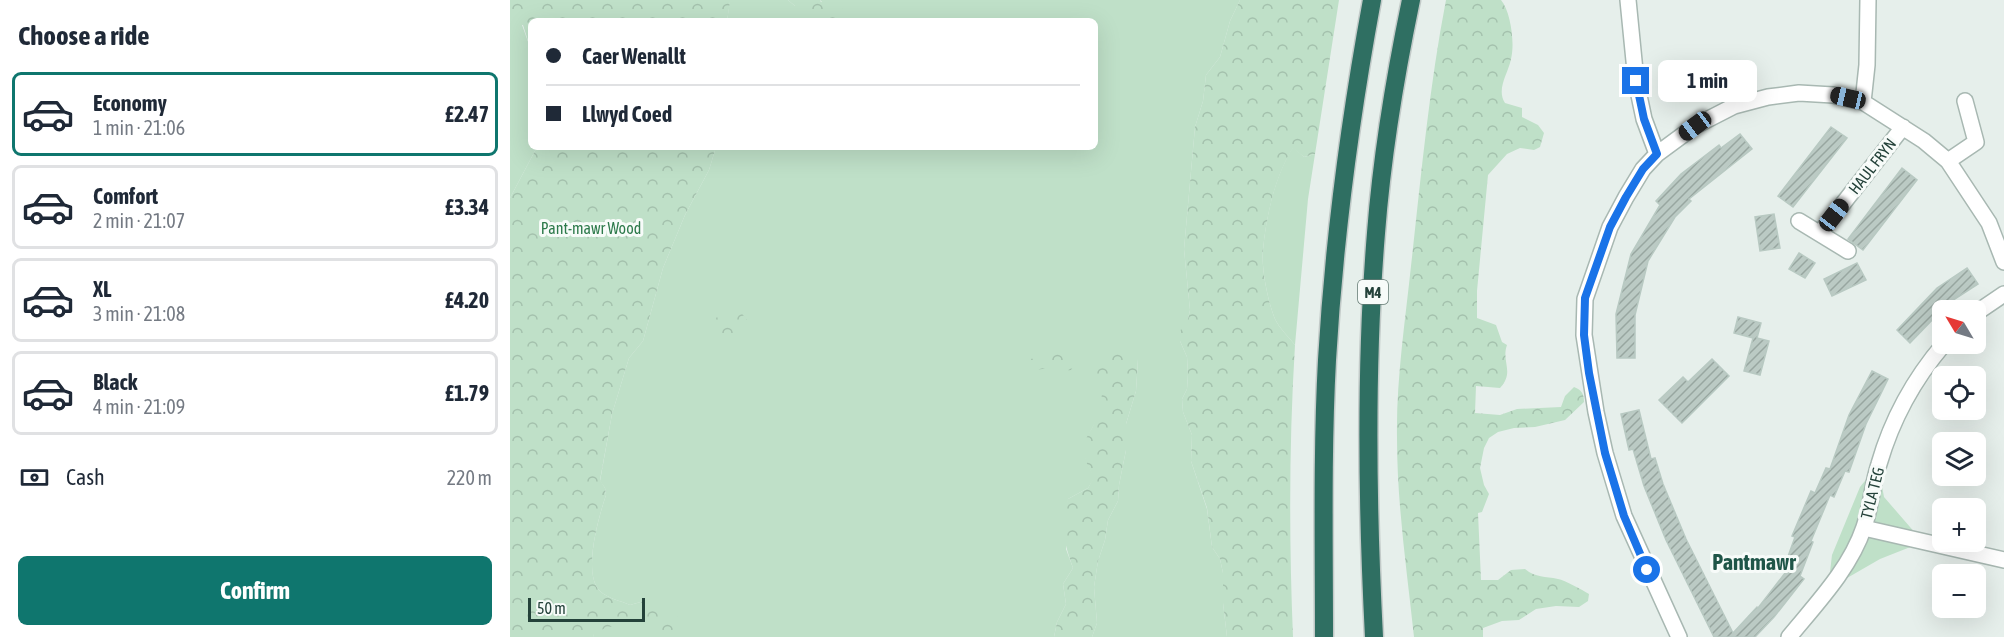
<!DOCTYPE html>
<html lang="en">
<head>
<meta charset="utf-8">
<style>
  body { margin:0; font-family:"Asap Condensed",sans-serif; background:#f6f6f7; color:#1f2937; height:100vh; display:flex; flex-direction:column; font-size:22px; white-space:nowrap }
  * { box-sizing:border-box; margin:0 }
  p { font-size:20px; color:#747a83 }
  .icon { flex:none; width:33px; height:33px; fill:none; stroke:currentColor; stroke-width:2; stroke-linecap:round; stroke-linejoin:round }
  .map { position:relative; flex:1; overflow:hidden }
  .sheet { display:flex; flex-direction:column; background:#fff; width:510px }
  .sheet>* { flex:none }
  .banner { position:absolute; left:18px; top:18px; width:570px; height:132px; border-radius:9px; box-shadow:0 6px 24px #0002; display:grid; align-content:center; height:132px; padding:0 18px; background:#fff }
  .needle { width:39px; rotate:308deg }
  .buttons { position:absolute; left:1422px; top:300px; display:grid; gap:12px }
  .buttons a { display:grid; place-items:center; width:54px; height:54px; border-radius:9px; background:#fff; box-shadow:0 6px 24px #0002; font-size:30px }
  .scale { position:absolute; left:18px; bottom:15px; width:117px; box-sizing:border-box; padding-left:6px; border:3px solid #24423a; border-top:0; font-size:16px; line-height:21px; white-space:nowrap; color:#24423a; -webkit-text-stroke:4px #f7fbf9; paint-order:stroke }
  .end { position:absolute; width:27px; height:27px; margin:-14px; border:8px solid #1a73e8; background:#fff; box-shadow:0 0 0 3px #fff }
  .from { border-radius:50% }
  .bubble { position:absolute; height:42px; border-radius:9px; background:#fff; box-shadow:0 6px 24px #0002; font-size:20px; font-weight:700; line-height:42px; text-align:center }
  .car { position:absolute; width:18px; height:36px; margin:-18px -9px; border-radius:8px; box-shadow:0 0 4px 2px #0007; background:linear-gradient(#222 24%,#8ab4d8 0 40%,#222 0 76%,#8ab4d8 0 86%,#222 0) }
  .banner b { display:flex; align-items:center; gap:21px; height:57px; font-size:22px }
  .banner b+b { border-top:2px solid #e0e1e3 }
  .banner i { width:15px; height:15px; background:#1f2937 }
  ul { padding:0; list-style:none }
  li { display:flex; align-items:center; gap:18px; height:84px; margin:0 12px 9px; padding:0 6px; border:3px solid #e0e1e3; border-radius:9px }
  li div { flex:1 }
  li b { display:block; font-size:22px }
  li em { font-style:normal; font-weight:700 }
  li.on { border-color:#0f766e }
  li>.icon { width:54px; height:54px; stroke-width:1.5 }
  h2 { padding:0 18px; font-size:27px; line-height:72px }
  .pay { display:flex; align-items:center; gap:15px; height:66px; padding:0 18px; font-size:22px }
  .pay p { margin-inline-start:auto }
  .cta { display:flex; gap:12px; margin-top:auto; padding:12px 18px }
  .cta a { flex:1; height:69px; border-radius:9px; background:#0f766e; color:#fff; font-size:24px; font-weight:700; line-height:69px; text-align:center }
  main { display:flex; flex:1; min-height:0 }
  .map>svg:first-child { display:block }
  .green { fill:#bfe0c8 }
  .forest { fill:url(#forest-crowns) }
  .building { fill:url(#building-hatch); stroke:#b8c9c2; stroke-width:1.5 }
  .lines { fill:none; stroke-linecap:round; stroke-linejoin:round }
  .minor-casing { stroke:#a8b8b2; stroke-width:18 }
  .highway-casing { stroke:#c2cac8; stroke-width:21 }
  .minor { stroke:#fff; stroke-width:15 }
  .highway { stroke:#2f6f62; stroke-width:18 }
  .route { stroke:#1a73e8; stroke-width:8 }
  .labels { text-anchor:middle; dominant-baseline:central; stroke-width:6; stroke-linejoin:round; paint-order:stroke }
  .shield { fill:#f7fbf9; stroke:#637a73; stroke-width:1.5 }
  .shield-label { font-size:15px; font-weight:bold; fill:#24423a }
  .street-label { font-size:16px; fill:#24423a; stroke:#f7fbf9 }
  .park-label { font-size:16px; fill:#2d7a4b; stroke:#f7fbf9 }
  .district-label { font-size:22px; font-weight:bold; fill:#1f5548; stroke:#f7fbf9 }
</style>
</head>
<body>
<main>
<section class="sheet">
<h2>Choose a ride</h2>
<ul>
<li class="on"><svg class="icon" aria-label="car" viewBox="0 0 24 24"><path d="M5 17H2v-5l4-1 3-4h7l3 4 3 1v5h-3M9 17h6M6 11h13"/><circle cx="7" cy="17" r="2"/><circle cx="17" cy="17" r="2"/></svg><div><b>Economy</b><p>1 min · 21:06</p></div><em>£2.47</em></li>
<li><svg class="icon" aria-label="car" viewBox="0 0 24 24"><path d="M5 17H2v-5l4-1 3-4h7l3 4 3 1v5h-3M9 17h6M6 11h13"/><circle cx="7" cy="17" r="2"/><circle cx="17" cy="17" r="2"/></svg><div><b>Comfort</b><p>2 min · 21:07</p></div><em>£3.34</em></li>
<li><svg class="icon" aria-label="car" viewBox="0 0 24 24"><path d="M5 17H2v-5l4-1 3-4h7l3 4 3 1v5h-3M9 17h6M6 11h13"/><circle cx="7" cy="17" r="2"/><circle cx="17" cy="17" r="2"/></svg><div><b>XL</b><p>3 min · 21:08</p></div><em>£4.20</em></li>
<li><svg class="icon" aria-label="car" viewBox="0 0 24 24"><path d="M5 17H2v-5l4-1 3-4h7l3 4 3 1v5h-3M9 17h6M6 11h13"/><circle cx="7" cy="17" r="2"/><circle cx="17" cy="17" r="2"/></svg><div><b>Black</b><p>4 min · 21:09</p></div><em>£1.79</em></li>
</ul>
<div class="pay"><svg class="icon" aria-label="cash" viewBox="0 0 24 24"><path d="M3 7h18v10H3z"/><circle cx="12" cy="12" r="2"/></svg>Cash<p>220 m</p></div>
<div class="cta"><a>Confirm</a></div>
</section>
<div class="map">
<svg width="1494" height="637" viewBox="0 0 1494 637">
  <defs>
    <pattern id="forest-crowns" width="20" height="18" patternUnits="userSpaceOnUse" patternTransform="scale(1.5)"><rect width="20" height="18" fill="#bfe0c8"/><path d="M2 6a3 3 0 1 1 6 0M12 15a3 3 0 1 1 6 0" fill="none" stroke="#a4c1ad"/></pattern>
    <pattern id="building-hatch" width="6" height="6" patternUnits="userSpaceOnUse" patternTransform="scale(1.5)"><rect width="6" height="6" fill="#bbcac4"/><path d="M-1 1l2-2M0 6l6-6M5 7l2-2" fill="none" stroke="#98a6a0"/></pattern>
  </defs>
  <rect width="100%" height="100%" fill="#e6efeb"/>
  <path class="green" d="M0,0h3l18,50v97h6l-27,51z
    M220,0h58l7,6 27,-4 -2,-2h420l-10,21 -10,36 -14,18 -3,26 -8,26 -11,122 6,61 -2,9 -8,14v8l7,16 1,17 -1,15 -5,10 1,13 9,23 -1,26 16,48 5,38 8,12 3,14v30l4,34h-135l5,-14 -3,-36 4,-26 7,-21 3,-20 10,-19 1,-16 7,-35v-26l10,-33 2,-32 -38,17c1,6 3,14 3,20 -2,34 -34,45 -8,81l-7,11 -20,11 -2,50 7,19 -10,16 3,20 -9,18 -3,15h-461l6,-26 78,14 -33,-24 -14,4c-9,-4 -23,-7 -30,-14 -18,-17 -1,-75 6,-96l-1,-7 -5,-7 12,-67 17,-56 14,-17 20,-73 22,-53 24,-45 7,-23h379v-126h-368z
    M783,147l11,10 11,-3 -7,45 -13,146c-6,-8 -16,-17 -20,-26 -7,-17 -14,-51 -12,-69 3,-34 12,-74 30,-103z
    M1368,465l6,32 39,45 -43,17 -52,30 4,-34 28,-68z"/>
  <path class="forest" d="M0,0h220v2l-3,19h-196v29l-8,-25 -13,-1z
    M278,0h32l4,9 -6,9 -23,-12z
    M730,0h99l-24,154 -11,3 -11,-9c-18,28 -27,69 -30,102 -2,18 5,52 12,69 4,9 14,18 20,26 -6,98 -6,194 -2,292h-66l-4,-34v-30l-3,-14 -8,-12 -5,-39 -16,-47 1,-26 -9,-23 -1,-13 5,-10 1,-15 -1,-17 -7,-16v-8l2,-8 6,-6 2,-9 -6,-61 11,-122 8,-26 3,-26 14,-18 10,-36z
    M936,0h55c10,12 14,44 10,59 -3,15 -15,30 -6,44l17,5v9l16,8 6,8 -4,14 -6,3 -14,-2 -13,6 -19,21 -11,116v27l19,7 6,17 5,3c-6,17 8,27 -7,43l-24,-2 -1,27 25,2 17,-6 44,-2 4,-11 9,-9c8,3 10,7 10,15l-19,18 -30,7 -21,1 -16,4 -9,6 -5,10 -4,20 4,17 5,9 -7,18 -4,1 3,67h17l13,-10 14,-1c11,9 20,7 33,10 7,1 24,11 31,15l-1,7 -9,6 -23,-1 -20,3 -17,11 -17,1 -19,7v9h-69c-7,-66 -17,-132 -17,-199 -1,-57 8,-115 14,-172 10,-89 18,-178 35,-266z
    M326,6l17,8 3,7h-30l2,-6z
    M27,147h179l-7,23 -24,45 -22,53 -20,73 -14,17 -17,56 -12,66 5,8 1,7c-7,21 -24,78 -6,96 7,7 21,10 30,14l14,-4 27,6 6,9 1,9 -8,7 -28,-8 -35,3 -13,7 -1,3h-83v-439z
    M220,306l9,4 8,10 -3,12 -8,11 -11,2 -8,-4c-7,-14 -3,-20 5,-32z
    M615,349l13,10 -2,32 -10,33v26l-7,35 -1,16 -10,19 -3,20 -7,21 -4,26 3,36 -5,14h-38l3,-15 9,-18 -3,-20 10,-16c-10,-28 -12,-40 -5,-69l20,-11 6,-11c-5,-8 -12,-21 -10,-32 1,-5 5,-12 8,-17 11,-24 15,-41 0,-63l4,-12 10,-3z
    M544,353l15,1 8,6 -6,10c-7,1 -12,-2 -20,-2 -11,0 -20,6 -29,-4l1,-3z"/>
  <path class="building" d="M1321,127l16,11 -54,69 -15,-11z
    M1230,134l12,15 -63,50 2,2 -16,16 -27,44 -13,54v43h-18l-1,-44 15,-60 29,-49 -4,-4 25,-27 38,-29 2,3z
    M1392,168l15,12 -54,70 -15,-11z
    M1264,214l6,34 -20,3 -5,-34z
    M1289,253l16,10 -10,15 -16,-9z
    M1347,263l9,17 -34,16 -8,-17z
    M1457,268l11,16 -45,29 3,3 -26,27 -13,-13 40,-42z
    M1228,317l23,6 -4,15 12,3 -9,34 -16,-4 9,-33 -19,-5z
    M1202,359l17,17 -47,47 -23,-23 24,-23 5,5z
    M1362,371l16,8 -22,45 -17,48 -4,-1 -11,26 -4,-2 -19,46 2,1 -13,34 4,3 -30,38 -19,20h-41l-48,-97 -22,-54 -11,-37 -4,1 -8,-36 18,-4 12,49 4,-1 8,26 23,55 47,94 24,-26 1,1 34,-44 -6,-2 9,-25 -3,-1 19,-45 4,2 11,-25 4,1 19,-54z"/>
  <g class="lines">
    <defs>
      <path id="minor" d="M1118,0l8,81 8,38 13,35
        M1353,102l4,-37 1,-65
        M1438,161l28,-19 -11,-41
        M1289,221l49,30
        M1310,233l83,-106
        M1466,313l28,-19
        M1354,528l140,32
        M1169,637l-55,-121 -19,-63 -9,-41 -12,-77 1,-36 25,-72 16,-30 17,-28 14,-15 38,-28 39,-20 34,-9 31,-4 34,2 30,7 61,39 24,20 41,62 15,39
        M1279,637c27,-33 61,-68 75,-110 7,-20 8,-42 15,-63 13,-45 35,-85 65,-120"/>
      <path id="highway" d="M814,637c0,-92 -2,-185 3,-277 7,-121 23,-241 45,-360
        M864,637c-7,-134 -9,-270 2,-404 6,-78 19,-156 35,-233"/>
    </defs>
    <use href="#minor" class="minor-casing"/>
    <use href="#highway" class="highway-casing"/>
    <use href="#minor" class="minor"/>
    <use href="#highway" class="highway"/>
  </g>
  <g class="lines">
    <path class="route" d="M1126,81l8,38 13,35 -14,15 -17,28 -16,30 -25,71 -1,37 5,38 16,80 19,63 23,54"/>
  </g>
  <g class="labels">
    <rect class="shield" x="848" y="280" width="30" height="24" rx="4.5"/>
    <g class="shield-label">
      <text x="863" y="292">M4</text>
    </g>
    <g class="street-label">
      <text transform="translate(1362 166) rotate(-52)">HAUL FRYN</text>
      <text transform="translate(1362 493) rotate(-76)">TYLA TEG</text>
    </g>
    <g class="park-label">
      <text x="81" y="228">Pant-mawr Wood</text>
    </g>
    <g class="district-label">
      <text x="1244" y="562">Pantmawr</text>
    </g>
  </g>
</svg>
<div class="buttons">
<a><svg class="needle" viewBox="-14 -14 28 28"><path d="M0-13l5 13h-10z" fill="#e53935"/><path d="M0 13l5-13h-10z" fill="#747a83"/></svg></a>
<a><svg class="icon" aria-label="locate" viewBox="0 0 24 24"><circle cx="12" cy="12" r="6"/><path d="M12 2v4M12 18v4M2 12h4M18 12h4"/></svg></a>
<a><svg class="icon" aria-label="layers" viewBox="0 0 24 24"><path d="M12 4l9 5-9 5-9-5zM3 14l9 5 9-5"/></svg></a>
<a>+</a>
<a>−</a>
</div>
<div class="scale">50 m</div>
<i class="end from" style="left:1137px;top:570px"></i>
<i class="end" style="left:1126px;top:81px"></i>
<div class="bubble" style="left:1148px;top:60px;width:99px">1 min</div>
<i class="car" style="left:1338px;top:98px;rotate:283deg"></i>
<i class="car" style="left:1185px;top:126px;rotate:233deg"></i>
<i class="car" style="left:1324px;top:215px;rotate:38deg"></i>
<div class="banner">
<b><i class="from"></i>Caer Wenallt</b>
<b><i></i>Llwyd Coed</b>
</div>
</div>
</main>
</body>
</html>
